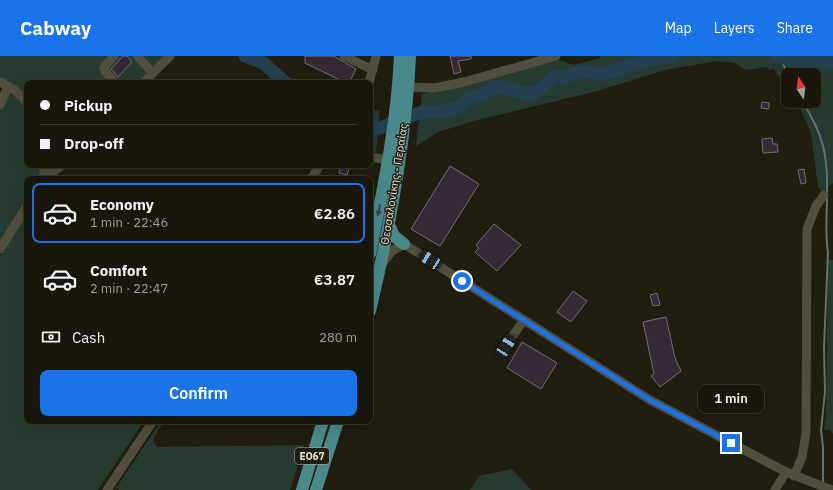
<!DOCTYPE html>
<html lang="en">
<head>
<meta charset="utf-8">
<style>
  body { margin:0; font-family:"IBM Plex Sans",sans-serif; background:#262319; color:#f1f3f6; height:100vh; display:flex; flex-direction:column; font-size:15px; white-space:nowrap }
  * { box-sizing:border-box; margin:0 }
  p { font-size:13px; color:#9f9f9d }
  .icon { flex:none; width:22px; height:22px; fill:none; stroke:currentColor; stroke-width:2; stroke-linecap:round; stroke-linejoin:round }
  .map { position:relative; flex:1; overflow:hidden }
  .side { position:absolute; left:24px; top:120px; width:349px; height:248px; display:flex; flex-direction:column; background:#19160b; border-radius:8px; box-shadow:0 4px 16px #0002,0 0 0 1px #37352c }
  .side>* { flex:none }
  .guide { position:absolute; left:24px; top:24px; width:349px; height:88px; border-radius:8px; box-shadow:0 4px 16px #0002,0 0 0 1px #37352c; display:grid; align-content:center; height:88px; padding:0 16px; background:#19160b }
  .needle { width:26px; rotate:347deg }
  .fabs { position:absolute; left:781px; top:12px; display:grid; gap:8px }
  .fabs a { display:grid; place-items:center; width:40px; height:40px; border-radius:8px; background:#19160b; box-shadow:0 4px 16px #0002,0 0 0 1px #37352c; font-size:20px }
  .end { position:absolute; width:18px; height:18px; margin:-9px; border:5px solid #1a73e8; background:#fff; box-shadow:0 0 0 2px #fff }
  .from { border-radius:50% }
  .bubble { position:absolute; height:28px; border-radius:8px; background:#19160b; box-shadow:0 4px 16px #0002,0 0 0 1px #37352c; font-size:13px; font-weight:600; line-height:28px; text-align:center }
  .car { position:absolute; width:12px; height:24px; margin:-12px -6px; border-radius:5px; box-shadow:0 0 3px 1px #0007; background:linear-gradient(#222 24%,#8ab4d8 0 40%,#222 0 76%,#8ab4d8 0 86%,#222 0) }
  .guide b { display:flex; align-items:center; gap:14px; height:38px; font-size:15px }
  .guide b+b { border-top:1px solid #37352c }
  .guide i { width:10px; height:10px; background:#f1f3f6 }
  ul { padding:7px 0 0; list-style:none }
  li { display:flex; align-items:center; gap:12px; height:60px; margin:0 8px 6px; padding:0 8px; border:2px solid transparent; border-radius:8px }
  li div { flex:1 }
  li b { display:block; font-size:15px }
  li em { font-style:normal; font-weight:600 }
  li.current { border-color:#1a73e8 }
  li>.icon { width:36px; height:36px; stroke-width:1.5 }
  .pay { display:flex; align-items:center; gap:10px; height:44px; padding:0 16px; font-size:15px }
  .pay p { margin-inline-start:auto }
  .action { display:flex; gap:8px; margin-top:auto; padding:8px 16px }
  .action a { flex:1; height:46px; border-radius:8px; background:#1a73e8; color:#fff; font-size:16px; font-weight:600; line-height:46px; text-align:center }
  header { display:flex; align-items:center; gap:24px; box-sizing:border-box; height:56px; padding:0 20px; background:#1a73e8; color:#fff }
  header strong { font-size:19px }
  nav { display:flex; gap:22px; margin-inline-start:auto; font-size:14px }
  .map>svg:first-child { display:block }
  .green { fill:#263b2f }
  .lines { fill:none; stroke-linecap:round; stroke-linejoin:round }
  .stream { stroke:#5f717b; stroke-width:2 }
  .river { stroke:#243f51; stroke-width:13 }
  .building { fill:#342a36; stroke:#766a78 }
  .minor { stroke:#524e3e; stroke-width:9 }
  .major { stroke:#4a898b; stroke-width:12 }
  .oneway { fill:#2f433a }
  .route { stroke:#1a73e8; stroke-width:5 }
  .labels { text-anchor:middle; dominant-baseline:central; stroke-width:3; stroke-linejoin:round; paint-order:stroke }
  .shield { fill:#211d0f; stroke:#adaa9f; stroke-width:1 }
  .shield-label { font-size:10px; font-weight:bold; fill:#e9e6dd }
  .street-label { font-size:11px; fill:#e9e6dd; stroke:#211d0f }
</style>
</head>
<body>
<header>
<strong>Cabway</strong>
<nav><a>Map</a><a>Layers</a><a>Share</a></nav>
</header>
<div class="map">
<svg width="833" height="434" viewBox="0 0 833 434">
  <rect width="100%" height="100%" fill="#211d0f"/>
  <path class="green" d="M0,0h164l-27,27h-110v15l-27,-20z
    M600,0h233v127l-11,9 -4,-5 -7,-54 -14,-32h17v-26h-26v14l-15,-21 -4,2 -2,-3 -21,3 -11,-7 -18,-2 -52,9 -68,21 -119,29 -40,12 -22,14 6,-52 135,-35 16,6 27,-7z
    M9,34l10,7 8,11v57h14l-1,14h-13v21l-27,41v-130z
    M371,54h9l-4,42h-6z
    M27,158v207h117l-46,69h-98v-234z
    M828,204h5v174l-3,-4h-6l2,-14z
    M161,365h3l-11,18 4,8 147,-2 -14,45h-170l-4,-2z
    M512,413l19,21h-61l9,-14z"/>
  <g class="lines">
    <path class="stream" d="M780,0l8,20
      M802,45c21,33 26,53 25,92
      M823,425v-34l-2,-17 4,-38 -1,-44 4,-96c-3,-14 -1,-39 -1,-55"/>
    <path class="river" d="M245,0l18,7 23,20
      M778,0l16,5 39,1
      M370,73l5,1 47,-18h19l23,-7 4,-6 15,-5 12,-8 27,7h13l21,-17 8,2 18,-7 19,4 50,-16 23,-3"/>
  </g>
  <path class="building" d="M123,0h4l5,6 -14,15 -7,-8z
    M305,0h29l22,13 -7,14h-3l-41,-20z
    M450,0h21v3l-13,2 3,11 -7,2z
    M762,46l7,1v6l-8,-1z
    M772,82l1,6h4l1,8 -15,1 -1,-14z
    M341,109h9l-3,10 -8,-2z
    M450,110l29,18 -39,62 -29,-17z
    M804,113l2,14 -5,1 -3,-14z
    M494,168l27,21 -24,26 -22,-19 4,-4 -3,-3z
    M573,235l14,10 -16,21 -14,-10z
    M657,237l3,12 -7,1 -3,-11z
    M666,261l9,41 6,13 -21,16 -9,-11 3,-2 -11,-52z
    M522,286l35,21 -16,26 -34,-21z"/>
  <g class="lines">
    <path class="minor" d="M114,0l-10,11 1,4 10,12
      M137,0l16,17
      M344,0l29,14
      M0,26l15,8 12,13
      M143,27l27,-27
      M369,27l7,-27
      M408,31l26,1 30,-6 92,-26
      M0,49l8,-19
      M370,101l18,3
      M43,123l2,-14
      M45,123l17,-14
      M311,123l9,-14
      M0,193l27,-43
      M382,208l10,-13 12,-7 246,156 136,72 46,18
      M506,290l17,-25
      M794,420l8,-19 4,-24 1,-204 9,-23 8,-11
      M107,434l46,-69
      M775,434l11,-18"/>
    <path class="major" d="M389,169l5,11 10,8
      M370,198c13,-65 27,-131 30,-198
      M370,255c20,-84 36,-169 40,-255
      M302,434l21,-69
      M316,434l22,-69"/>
  </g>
  <defs><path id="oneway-solid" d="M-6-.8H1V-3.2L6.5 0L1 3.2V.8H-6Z"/></defs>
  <use class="oneway" href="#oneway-solid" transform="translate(379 154) rotate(101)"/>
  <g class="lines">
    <path class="route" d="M462,225l188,119 81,43"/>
  </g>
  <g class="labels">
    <rect class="shield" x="295" y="392" width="34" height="16" rx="3"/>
    <g class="shield-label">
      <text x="312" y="400">ΕΟ67</text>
    </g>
    <g class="street-label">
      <text transform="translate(394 128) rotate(-81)">Θεσσαλονίκης - Περαίας</text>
    </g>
  </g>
</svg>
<div class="fabs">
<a><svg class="needle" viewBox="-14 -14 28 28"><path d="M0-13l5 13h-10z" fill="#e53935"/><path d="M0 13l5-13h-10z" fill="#9f9f9d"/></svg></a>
</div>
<i class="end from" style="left:462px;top:225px"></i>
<i class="end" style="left:731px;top:387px"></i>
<div class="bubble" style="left:698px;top:329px;width:66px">1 min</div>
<i class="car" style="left:430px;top:204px;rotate:303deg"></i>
<i class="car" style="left:506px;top:290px;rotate:33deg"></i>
<div class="guide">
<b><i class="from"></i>Pickup</b>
<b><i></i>Drop-off</b>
</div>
<section class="side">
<ul>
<li class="current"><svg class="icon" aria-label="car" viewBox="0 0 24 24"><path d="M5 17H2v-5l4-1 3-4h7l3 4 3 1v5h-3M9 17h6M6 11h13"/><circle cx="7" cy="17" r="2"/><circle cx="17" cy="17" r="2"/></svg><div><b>Economy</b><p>1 min · 22:46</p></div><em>€2.86</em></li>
<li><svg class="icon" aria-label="car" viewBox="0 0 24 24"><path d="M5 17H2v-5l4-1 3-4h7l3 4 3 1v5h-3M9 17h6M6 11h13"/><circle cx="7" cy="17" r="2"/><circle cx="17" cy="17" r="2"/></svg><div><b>Comfort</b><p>2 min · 22:47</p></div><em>€3.87</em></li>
</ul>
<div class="pay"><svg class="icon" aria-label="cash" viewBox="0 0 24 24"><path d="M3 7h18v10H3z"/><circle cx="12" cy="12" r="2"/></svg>Cash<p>280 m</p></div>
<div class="action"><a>Confirm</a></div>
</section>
</div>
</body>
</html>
